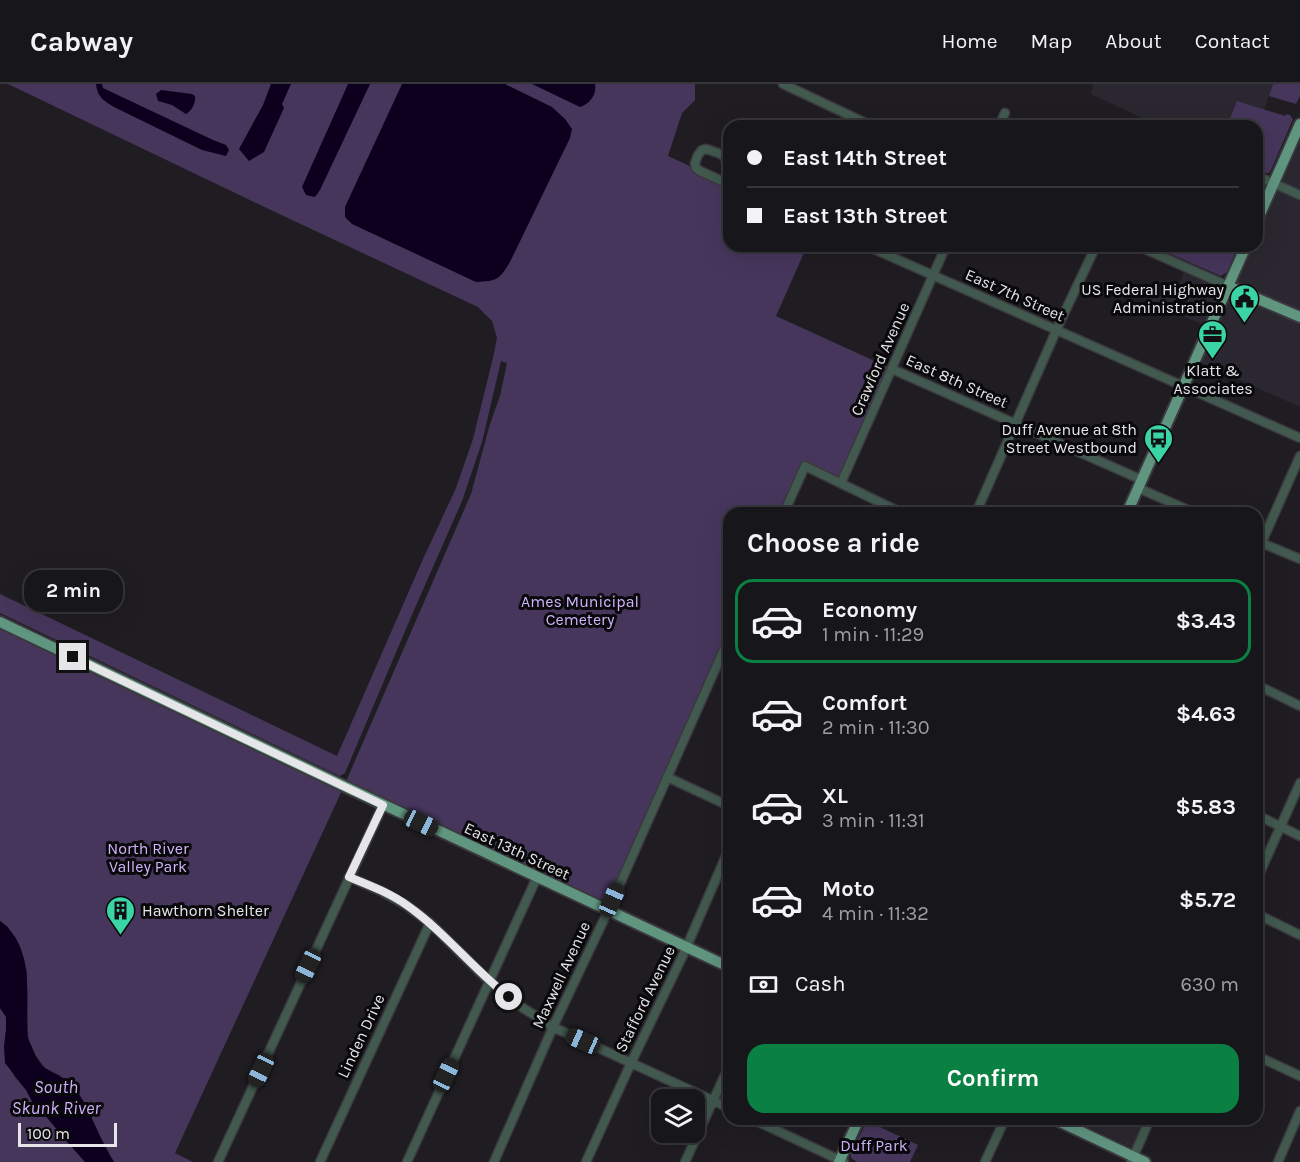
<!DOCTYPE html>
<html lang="en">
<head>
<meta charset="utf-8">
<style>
  body { margin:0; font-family:Karla,sans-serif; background:#242327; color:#f1f3f6; height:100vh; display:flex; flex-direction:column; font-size:22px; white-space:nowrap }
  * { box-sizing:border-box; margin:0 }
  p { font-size:20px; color:#9e9fa2 }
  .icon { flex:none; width:33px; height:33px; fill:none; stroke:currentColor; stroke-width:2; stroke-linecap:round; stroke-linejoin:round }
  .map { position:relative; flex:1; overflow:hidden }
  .side { position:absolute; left:723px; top:423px; width:540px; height:618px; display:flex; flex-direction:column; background:#17161a; border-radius:18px; box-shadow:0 6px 24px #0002,0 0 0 2px #363539 }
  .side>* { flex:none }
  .guide { position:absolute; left:723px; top:36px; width:540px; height:132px; border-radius:18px; box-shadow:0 6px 24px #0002,0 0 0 2px #363539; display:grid; align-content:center; height:132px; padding:0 24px; background:#17161a }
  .buttons { position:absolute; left:651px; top:1005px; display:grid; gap:12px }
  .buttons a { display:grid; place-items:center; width:54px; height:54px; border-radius:12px; background:#17161a; box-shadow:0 6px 24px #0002,0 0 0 2px #363539; font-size:30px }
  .scale { position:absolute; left:18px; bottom:15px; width:99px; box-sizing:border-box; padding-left:6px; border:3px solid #e6e5e8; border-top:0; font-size:16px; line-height:21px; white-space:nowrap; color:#e6e5e8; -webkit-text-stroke:4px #09080a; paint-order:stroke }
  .end { position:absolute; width:27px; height:27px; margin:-14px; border:8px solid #e6e5e8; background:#111; box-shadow:0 0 0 3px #111 }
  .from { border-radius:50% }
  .bubble { position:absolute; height:42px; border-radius:18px; background:#17161a; box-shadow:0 6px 24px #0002,0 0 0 2px #363539; font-size:20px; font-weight:700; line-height:42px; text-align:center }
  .car { position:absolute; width:18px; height:36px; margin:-18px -9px; border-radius:8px; box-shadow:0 0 4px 2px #0007; background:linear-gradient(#222 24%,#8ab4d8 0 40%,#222 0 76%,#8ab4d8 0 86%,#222 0) }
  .guide b { display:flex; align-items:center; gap:21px; height:57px; font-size:22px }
  .guide b+b { border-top:2px solid #363539 }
  .guide i { width:15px; height:15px; background:#f1f3f6 }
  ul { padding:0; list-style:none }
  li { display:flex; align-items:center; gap:18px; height:84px; margin:0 12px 9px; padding:0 12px; border:3px solid transparent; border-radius:18px }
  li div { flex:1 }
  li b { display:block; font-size:22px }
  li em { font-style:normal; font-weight:700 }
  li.active { border-color:#0b8043 }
  li>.icon { width:54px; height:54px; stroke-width:1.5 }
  h2 { padding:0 24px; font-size:27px; line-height:72px }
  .pay { display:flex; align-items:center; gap:15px; height:66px; padding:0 24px; font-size:22px }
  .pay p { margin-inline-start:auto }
  .button { display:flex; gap:12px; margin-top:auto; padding:12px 24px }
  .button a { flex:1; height:69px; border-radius:18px; background:#0b8043; color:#fff; font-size:24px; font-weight:700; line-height:69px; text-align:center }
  header { display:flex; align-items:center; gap:36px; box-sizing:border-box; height:84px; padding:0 30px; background:#17161a; border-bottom:2px solid #363539 }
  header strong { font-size:28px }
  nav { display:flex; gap:33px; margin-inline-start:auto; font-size:21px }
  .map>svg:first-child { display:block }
  .built { fill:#2a2730 }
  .green { fill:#46365c }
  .water { fill:#0c001e }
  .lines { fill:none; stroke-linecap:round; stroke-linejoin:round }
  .minor-casing { stroke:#3b393e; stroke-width:11 }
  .major-casing { stroke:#3b393e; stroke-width:14 }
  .minor { stroke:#41594f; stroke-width:8 }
  .major { stroke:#609580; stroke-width:10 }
  .route { stroke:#e6e5e8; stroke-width:8 }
  .labels { text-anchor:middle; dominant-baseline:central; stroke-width:6; stroke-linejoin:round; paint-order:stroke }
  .poi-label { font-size:16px; fill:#e6e5e8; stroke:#09080a; text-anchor:end }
  .street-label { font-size:16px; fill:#e6e5e8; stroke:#09080a }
  .park-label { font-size:16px; fill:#d0b3fc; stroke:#09080a }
  .water-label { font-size:18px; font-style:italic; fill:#ceb1fa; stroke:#09080a }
</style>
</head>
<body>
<header>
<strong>Cabway</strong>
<nav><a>Home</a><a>Map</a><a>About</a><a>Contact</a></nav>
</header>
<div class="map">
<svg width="1300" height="1078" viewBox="0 0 1300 1078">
  <rect width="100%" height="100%" fill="#1f1d22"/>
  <path class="built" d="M1093,0h180l-9,26 -27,-8 -10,24h-68l-68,-32z
    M1300,58v265l-99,-44 52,-117h4v-8z
    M1184,188l32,14 2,3 -15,36 -55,-25 6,-13 20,8z
    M1070,1035h78l-13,27 -4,1z"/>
  <path class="green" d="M8,0h687v16l-13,13 -14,43 61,28v62h78l-31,70 116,53 -51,114 -36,-17 -21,47h-55v125l-121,273 -264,-125 -169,367 18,9h-79l-36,-67 -19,-20 -14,-7 -9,-12 -8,-18 -1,-66 -3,-13 -16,-32 -8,-6v-299l344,164 127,-292 19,-70 10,-28 7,-33 -6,-2 -19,81 -20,59 -51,116 -66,156 -5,3 -340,-163v-19l337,162 86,-197 33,-71 17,-49 20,-81 4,-20 -5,-17 -14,-14 -203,-95z
    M1273,0h27v12l-4,8 -27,-8z
    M1237,17l48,15 2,-2 3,1 3,4 -22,51 -2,3h-5l-7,-3v-44h-30z
    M1152,162h86l-11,26 -6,4z
    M0,924l6,9v13l-2,17 10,29 12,14 6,12 13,13 40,47h-85z
    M867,1037l51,24 -8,17h-53l-6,-4v-5z"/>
  <path class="water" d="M96,0h6l1,4 110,52 13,5 3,5 -3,6 -24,-6 -86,-42c-11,-6 -19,-11 -20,-24z
    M271,0h20l-9,20 2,4 -20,44 -15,9 -10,-12 24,-44z
    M348,0h22l-50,106 -5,7 -9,-2 -4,-8z
    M402,0h103l47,23 13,12 7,10 -2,9 -60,124c-11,18 -13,19 -34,20l-124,-58 -7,-7v-10z
    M532,0h63c2,10 -5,20 -15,23z
    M161,6l31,4 3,2c1,7 -3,14 -9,18l-14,-9 -14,-4 -2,-7z
    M0,837c28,20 28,57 27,88 0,10 -1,23 2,32 4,9 8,21 16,27 8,6 17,8 24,14 20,19 29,57 45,80h-29l-23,-26 -17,-21 -13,-14 -6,-11 -21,-27 -1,-16 2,-17v-13l-6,-9z"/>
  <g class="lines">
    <defs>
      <path id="minor" d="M783,0l89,42
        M999,42l6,-13
        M729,86l-5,-14 -6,-3 -12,-4 -4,1 -4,5 -3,8 1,5 4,3 29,13
        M1257,92l43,19
        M867,162l433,192
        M1138,162l90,40
        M892,285l250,111
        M841,399l105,-237
        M1138,404l57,25
        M784,429l21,-47 97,47
        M976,429l84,-191 36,-76
        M1257,457l43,18
        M1257,469l43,-97
        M1257,601l43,21
        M667,693l62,29
        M1257,731l43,21
        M349,793l32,14 25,14 24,18 59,58 34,27 30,19 176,81
        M1257,795l43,-96
        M1257,830l43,21
        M1257,972l43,20
        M752,1035l92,43
        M218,1078l165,-357
        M320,1078l110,-239
        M407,1078l130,-285
        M494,1078l59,-135 55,-116 121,-273
        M586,1078l45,-99 52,-108 46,-106
        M685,1078l44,-96
        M985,1078l20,-43
        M1131,1078l19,-43
        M1278,1078l22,-51"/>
      <path id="major" d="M1257,137l43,-97
        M1228,202l72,31
        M1127,429l119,-267
        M0,538l344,164 385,181
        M1054,1035l91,43
        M839,1078l20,-43"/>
    </defs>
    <use href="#minor" class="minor-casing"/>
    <use href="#major" class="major-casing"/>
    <use href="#minor" class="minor"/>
    <use href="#major" class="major"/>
  </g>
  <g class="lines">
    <path class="route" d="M73,573l310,148 -34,72c20,8 41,16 59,29 37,26 65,63 101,91"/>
  </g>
  <defs>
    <symbol id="civic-pin" viewBox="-11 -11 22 30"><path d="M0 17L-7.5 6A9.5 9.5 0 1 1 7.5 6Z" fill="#3ad4a5" stroke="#09080a"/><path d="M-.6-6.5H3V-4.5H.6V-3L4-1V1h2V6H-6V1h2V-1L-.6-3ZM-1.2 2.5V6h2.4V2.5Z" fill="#111"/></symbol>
    <symbol id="office-pin" viewBox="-11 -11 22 30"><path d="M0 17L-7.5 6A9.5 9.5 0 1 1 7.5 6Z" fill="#3ad4a5" stroke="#09080a"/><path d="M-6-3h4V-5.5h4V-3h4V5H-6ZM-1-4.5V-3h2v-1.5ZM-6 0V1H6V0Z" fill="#111"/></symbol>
    <symbol id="bus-pin" viewBox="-11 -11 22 30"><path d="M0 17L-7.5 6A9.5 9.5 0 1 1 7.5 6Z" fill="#3ad4a5" stroke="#09080a"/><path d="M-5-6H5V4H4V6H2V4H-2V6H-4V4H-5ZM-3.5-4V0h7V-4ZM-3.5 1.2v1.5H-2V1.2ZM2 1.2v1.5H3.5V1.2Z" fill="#111"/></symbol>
    <symbol id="building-pin" viewBox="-11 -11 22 30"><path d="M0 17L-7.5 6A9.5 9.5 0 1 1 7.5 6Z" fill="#3ad4a5" stroke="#09080a"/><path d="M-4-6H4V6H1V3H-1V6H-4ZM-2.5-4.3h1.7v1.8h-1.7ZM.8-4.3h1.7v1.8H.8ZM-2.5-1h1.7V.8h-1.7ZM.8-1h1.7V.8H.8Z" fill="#111"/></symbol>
  </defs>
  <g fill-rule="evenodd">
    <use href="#civic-pin" x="1228" y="198" width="33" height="45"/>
    <use href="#office-pin" x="1196" y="234" width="33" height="45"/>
    <use href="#bus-pin" x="1142" y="338" width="33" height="45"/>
    <use href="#building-pin" x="104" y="810" width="33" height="45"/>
  </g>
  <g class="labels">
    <g class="poi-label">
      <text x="1224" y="205">US Federal Highway<tspan x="1224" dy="18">Administration</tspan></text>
      <text x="1213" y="286" text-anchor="middle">Klatt &amp;<tspan x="1213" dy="18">Associates</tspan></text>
      <text x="1137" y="345">Duff Avenue at 8th<tspan x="1137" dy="18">Street Westbound</tspan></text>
      <text x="142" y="826" text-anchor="start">Hawthorn Shelter</text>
    </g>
    <g class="street-label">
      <text transform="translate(1015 211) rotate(24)">East 7th Street</text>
      <text transform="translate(880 275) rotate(-66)">Crawford Avenue</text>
      <text transform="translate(957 297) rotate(24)">East 8th Street</text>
      <text transform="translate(517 767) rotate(25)">East 13th Street</text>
      <text transform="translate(561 891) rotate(-65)">Maxwell Avenue</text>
      <text transform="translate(645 915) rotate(-64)">Stafford Avenue</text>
      <text transform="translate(361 952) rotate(-65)">Linden Drive</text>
    </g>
    <g class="park-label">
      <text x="580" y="517">Ames Municipal<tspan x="580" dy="18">Cemetery</tspan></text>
      <text x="148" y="764">North River<tspan x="148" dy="18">Valley Park</tspan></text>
      <text x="874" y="1061">Duff Park</text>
    </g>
    <g class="water-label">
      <text x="56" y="1003">South<tspan x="56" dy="21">Skunk River</tspan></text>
    </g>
  </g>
</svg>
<div class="buttons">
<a><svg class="icon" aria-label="layers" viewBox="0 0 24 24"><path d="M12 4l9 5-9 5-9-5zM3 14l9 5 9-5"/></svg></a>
</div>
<div class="scale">100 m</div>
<i class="end from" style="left:509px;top:913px"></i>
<i class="end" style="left:73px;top:573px"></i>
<div class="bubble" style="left:24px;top:486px;width:99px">2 min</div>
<i class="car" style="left:421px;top:739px;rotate:115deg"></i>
<i class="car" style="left:612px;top:816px;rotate:24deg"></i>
<i class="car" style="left:308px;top:882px;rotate:205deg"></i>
<i class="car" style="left:583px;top:957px;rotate:294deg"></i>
<i class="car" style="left:261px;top:986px;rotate:205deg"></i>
<i class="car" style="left:446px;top:991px;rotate:25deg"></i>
<div class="guide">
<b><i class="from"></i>East 14th Street</b>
<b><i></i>East 13th Street</b>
</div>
<section class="side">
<h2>Choose a ride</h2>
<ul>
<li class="active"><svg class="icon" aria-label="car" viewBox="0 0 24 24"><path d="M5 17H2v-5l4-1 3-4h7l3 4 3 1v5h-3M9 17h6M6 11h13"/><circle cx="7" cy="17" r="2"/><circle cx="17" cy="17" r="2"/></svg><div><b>Economy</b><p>1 min · 11:29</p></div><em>$3.43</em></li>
<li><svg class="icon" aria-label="car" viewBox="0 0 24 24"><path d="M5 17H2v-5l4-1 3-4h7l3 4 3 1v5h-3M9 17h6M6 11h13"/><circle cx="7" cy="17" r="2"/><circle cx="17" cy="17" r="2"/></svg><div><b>Comfort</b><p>2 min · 11:30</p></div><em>$4.63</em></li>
<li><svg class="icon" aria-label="car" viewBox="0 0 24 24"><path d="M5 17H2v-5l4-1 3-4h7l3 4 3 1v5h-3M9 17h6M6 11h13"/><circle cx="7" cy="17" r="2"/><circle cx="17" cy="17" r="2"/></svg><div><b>XL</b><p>3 min · 11:31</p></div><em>$5.83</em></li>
<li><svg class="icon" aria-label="car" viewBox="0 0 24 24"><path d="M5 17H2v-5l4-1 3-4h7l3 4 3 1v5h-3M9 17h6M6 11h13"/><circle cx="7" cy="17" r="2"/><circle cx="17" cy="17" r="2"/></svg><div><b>Moto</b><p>4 min · 11:32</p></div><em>$5.72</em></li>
</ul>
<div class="pay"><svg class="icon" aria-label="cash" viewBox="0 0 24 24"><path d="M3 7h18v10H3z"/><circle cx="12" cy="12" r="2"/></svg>Cash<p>630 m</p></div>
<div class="button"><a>Confirm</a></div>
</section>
</div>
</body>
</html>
